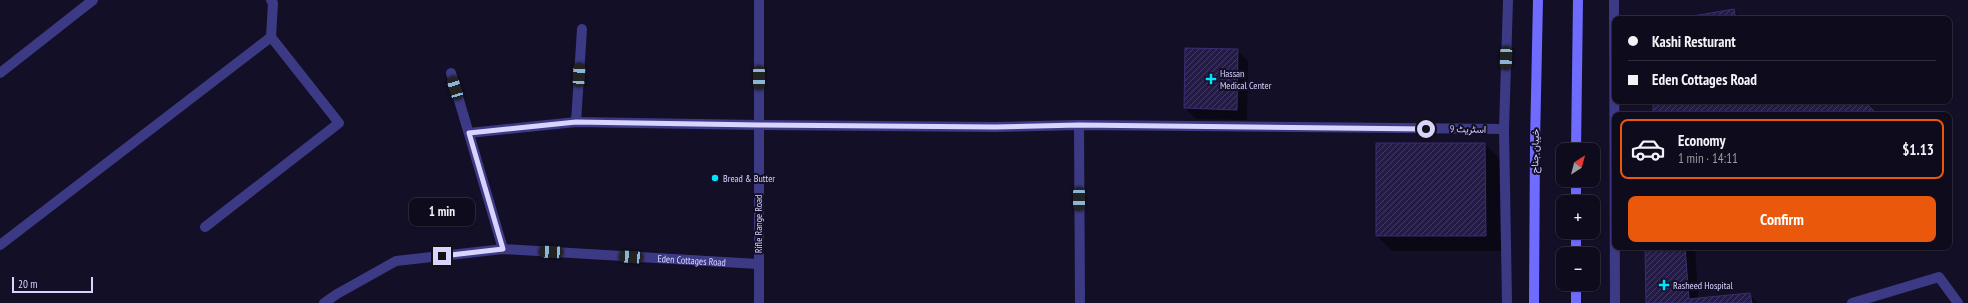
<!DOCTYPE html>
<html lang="en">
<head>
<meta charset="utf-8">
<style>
  body { margin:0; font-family:"PT Sans Narrow",Vazirmatn,sans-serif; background:#171425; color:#f1f3f6; height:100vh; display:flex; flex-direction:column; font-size:15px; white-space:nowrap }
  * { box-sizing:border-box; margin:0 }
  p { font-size:13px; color:#9b9ba3 }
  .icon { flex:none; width:22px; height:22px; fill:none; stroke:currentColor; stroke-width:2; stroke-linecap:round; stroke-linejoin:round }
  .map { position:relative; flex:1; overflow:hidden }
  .side { position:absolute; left:1612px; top:112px; width:340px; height:138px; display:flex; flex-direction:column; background:#0e0b1c; border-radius:8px; box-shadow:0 1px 3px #0004,0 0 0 1px #2e2b3b }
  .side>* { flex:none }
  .guide { position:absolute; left:1612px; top:16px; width:340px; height:88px; border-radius:8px; box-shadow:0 1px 3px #0004,0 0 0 1px #2e2b3b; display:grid; align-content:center; height:88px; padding:0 16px; background:#0e0b1c }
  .needle { width:26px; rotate:36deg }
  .fabs { position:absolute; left:1556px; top:143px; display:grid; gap:8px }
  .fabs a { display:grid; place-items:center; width:44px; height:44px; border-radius:8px; background:#0e0b1c; box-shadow:0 1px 3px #0004,0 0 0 1px #2e2b3b; font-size:20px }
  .scale { position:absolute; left:12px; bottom:10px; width:81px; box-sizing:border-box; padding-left:4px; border:2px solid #d9d4ff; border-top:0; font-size:11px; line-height:14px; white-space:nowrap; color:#d9d4ff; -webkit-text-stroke:3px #130f26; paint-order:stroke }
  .end { position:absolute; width:18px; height:18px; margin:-9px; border:5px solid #d9d4ff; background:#111; box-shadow:0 0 0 2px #111 }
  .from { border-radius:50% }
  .bubble { position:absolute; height:28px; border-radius:8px; background:#0e0b1c; box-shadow:0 1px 3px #0004,0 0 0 1px #2e2b3b; font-size:13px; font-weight:700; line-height:28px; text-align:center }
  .car { position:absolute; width:12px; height:24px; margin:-12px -6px; border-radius:5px; box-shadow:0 0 3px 1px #0007; background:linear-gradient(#222 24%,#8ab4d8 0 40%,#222 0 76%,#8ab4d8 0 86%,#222 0) }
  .guide b { display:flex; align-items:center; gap:14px; height:38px; font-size:15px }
  .guide b+b { border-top:1px solid #2e2b3b }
  .guide i { width:10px; height:10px; background:#f1f3f6 }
  ul { padding:7px 0 0; list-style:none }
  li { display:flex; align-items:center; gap:12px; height:60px; margin:0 8px 6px; padding:0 8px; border:2px solid transparent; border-radius:8px }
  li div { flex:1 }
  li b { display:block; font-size:15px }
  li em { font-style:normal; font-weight:700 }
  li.active { border-color:#ea580c }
  li>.icon { width:36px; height:36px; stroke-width:1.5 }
  .primary-button { display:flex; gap:8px; margin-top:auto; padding:8px 16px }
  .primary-button a { flex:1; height:46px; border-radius:8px; background:#ea580c; color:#fff; font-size:16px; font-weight:700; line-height:46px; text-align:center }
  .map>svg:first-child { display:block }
  .shadow { fill:#0007 }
  .building { fill:url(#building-hatch); stroke:#3b2d73 }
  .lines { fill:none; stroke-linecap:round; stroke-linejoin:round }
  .minor { stroke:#3d3a85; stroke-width:10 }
  .tertiary { stroke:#3d3a85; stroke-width:10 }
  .secondary { stroke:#6f6bff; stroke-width:10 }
  .route { stroke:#d9d4ff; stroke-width:5 }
  .poi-dot { fill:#00e5ff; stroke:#130f26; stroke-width:1.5 }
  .labels { text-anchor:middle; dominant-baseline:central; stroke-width:4; stroke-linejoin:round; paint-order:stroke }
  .poi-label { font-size:10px; fill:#d9d4ff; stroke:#130f26; text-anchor:start }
  .street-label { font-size:10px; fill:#d9d4ff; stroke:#130f26 }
</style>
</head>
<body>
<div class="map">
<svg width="1968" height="303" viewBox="0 0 1968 303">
  <defs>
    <pattern id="building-hatch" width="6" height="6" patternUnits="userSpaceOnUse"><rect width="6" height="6" fill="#241b47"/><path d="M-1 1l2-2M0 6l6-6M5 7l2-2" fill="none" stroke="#433b63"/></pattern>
  </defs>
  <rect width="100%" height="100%" fill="#130f26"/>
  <path class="shadow" d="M1733,10l9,9h-61z
    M1237,50l11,11 -1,59 -51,-1 -11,-11z
    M1377,144h108l15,15 1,92h-109l-15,-15z
    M1646,247h49l3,52 51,-5 9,9h-111z"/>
  <path class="building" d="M1734,9l2,10h-61z
    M1185,48l53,1 -1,61 -53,-2z
    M1653,101h211l14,14h-225z
    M1376,143h109l1,93h-110z
    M1645,247h40l4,52 61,-6 2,10h-106z"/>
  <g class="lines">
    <g class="minor">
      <path d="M1614,0l1,303"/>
      <path d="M0,73l93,-73"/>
      <path d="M451,73l52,176"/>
      <path d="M576,122l6,-93"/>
      <path d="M1079,125l1,178"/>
      <path d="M469,133l107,-11 183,3 237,2 83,-2 425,4"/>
      <path d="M205,227l134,-104 -68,-86"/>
      <path d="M0,245l271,-208 2,-34 -2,-3"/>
      <path id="s1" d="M324,303l13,-9 59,-33 107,-12 255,15"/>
      <path d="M1507,303l-3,-174 4,-129"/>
      <path d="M1852,303l87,-26 19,26"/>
    </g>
    <path class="tertiary" d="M759,0v303"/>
    <path class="secondary" d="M1576,150l2,-150
      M1576,202v-22
      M1576,254v-22
      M1576,284v19
      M1534,303l1,-161 3,-142"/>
  </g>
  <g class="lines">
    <path class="route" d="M442,256l61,-7 -34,-116 107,-11 183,3 237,2 83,-2 347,4"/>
  </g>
  <g class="poi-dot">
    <path d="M1209 73h4v4h4v4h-4v4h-4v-4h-4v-4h4z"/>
    <circle cx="715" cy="178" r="4"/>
    <path d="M1662 279h4v4h4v4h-4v4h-4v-4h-4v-4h4z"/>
  </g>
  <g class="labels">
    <g class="poi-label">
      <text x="1220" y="73">Hassan<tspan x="1220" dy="12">Medical Center</tspan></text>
      <text x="723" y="178">Bread &amp; Butter</text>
      <text x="1673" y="285">Rasheed Hospital</text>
    </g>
    <g class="street-label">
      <text transform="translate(1468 129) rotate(1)">اسٹریٹ 9</text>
      <text transform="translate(1535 151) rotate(-89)">خیبان جناح</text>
      <text transform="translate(758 224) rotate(-90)">Rifle Range Road</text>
      <text stroke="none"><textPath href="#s1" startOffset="380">Eden Cottages Road</textPath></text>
    </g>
  </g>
</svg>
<div class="fabs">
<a><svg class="needle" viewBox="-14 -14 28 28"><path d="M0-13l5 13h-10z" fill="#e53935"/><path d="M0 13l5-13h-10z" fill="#9b9ba3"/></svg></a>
<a>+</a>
<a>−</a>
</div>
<div class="scale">20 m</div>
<i class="end from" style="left:1426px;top:129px"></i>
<i class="end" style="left:442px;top:256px"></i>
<div class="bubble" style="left:409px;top:198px;width:66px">1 min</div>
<i class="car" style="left:1506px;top:58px;rotate:182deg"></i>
<i class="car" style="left:579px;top:75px;rotate:3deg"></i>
<i class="car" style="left:759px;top:78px;rotate:180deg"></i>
<i class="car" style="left:455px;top:88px;rotate:343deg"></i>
<i class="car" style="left:1079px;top:199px;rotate:180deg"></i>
<i class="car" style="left:551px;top:252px;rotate:273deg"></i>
<i class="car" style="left:631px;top:257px;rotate:274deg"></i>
<div class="guide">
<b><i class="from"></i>Kashi Resturant</b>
<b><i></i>Eden Cottages Road</b>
</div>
<section class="side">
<ul>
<li class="active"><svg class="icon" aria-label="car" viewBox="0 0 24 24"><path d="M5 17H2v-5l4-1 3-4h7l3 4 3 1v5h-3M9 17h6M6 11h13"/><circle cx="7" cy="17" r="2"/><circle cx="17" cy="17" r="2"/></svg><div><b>Economy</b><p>1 min · 14:11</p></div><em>$1.13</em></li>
</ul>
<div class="primary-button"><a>Confirm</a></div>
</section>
</div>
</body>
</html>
